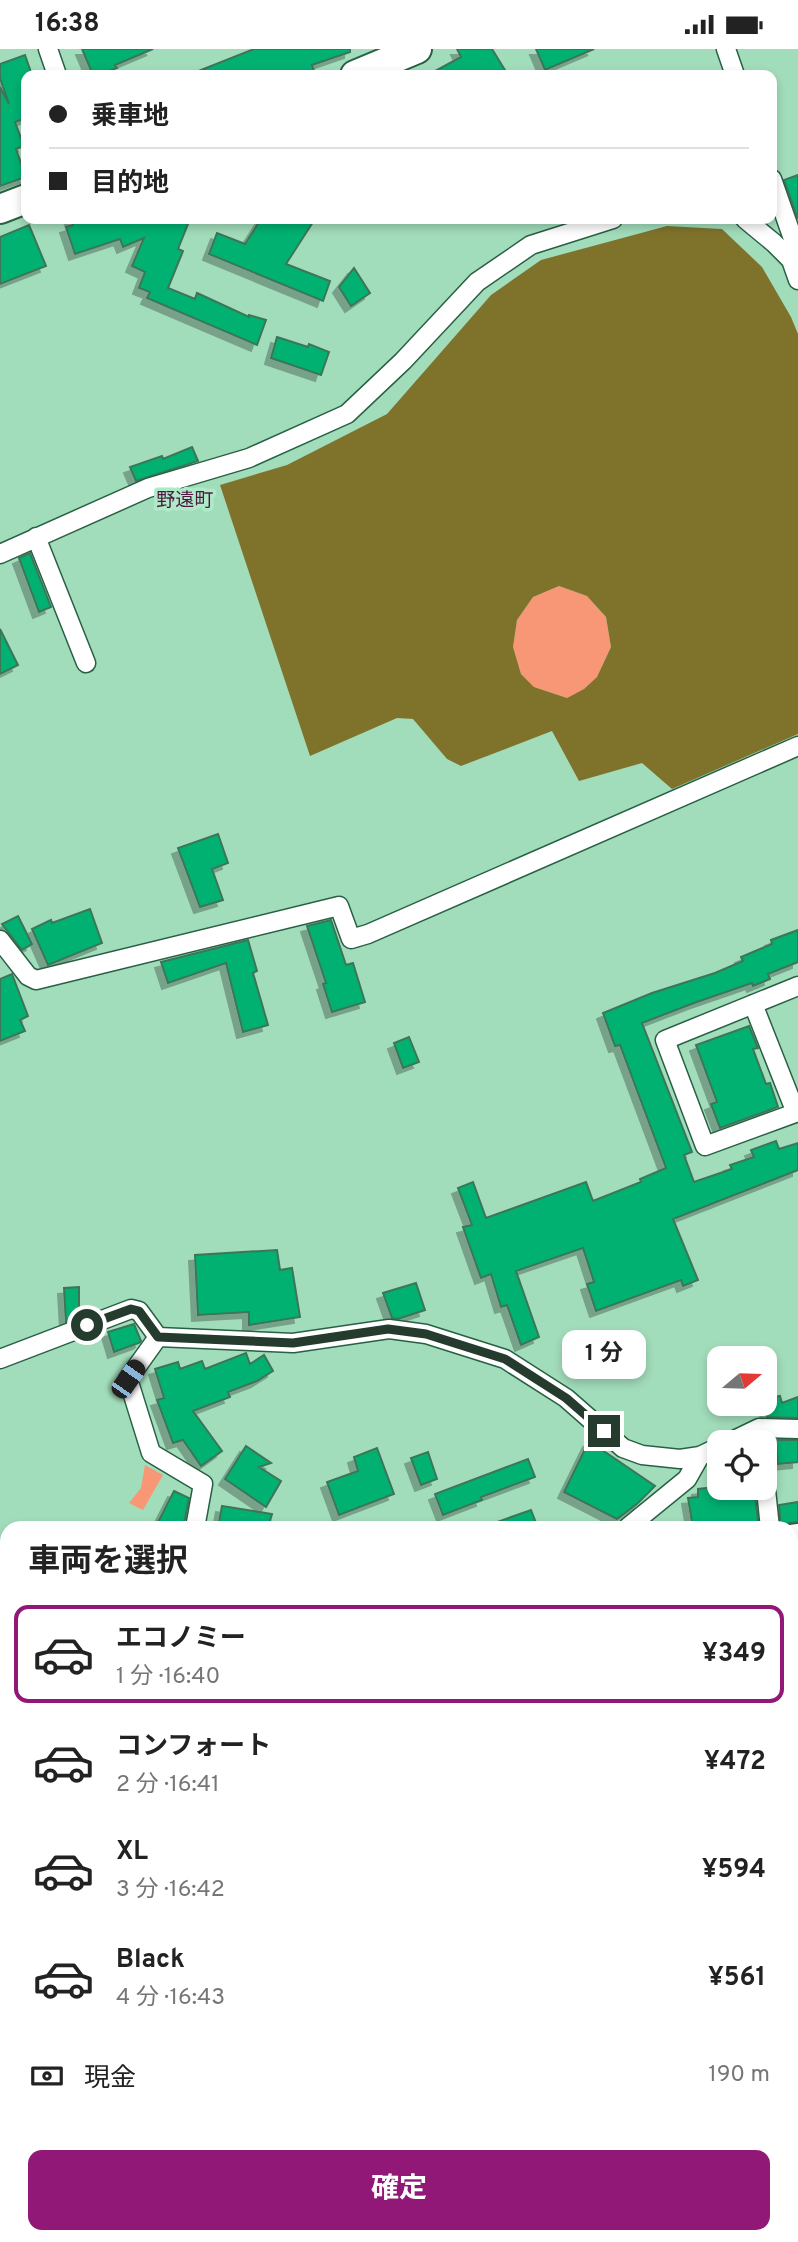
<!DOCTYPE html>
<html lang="ja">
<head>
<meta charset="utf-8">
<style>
  body { margin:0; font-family:Overpass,"Noto Sans JP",sans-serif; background:#f2f2f2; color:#222; height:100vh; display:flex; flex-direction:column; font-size:26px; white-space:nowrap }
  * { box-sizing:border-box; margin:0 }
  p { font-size:23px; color:#767676 }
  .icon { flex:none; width:38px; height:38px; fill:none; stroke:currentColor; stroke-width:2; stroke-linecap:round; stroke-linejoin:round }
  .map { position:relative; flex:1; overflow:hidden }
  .drawer { position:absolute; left:0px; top:1472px; width:798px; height:723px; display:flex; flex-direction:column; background:#fff; border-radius:21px 21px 0 0; box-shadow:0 4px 10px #0003 }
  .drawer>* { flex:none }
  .guide { position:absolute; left:21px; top:21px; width:756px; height:154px; border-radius:14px; box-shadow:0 4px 10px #0003; display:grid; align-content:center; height:154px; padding:0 28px; background:#fff }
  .needle { width:46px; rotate:71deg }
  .tools { position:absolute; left:707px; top:1297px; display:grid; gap:14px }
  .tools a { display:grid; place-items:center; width:70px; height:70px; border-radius:14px; background:#fff; box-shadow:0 4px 10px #0003; font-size:35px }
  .end { position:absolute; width:32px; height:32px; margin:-16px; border:9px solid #243b2e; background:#fff; box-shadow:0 0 0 4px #fff }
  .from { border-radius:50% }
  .bubble { position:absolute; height:49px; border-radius:14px; background:#fff; box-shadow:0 4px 10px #0003; font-size:23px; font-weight:700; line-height:49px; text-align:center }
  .car { position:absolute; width:21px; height:42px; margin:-21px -10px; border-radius:9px; box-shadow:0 0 5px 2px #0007; background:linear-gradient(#222 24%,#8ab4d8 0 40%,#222 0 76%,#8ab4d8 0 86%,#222 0) }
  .guide b { display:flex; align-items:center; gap:24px; height:66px; font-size:26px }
  .guide b+b { border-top:2px solid #e0e0e0 }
  .guide i { width:18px; height:18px; background:#222 }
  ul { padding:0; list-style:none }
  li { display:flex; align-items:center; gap:21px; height:98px; margin:0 14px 10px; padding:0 14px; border:4px solid transparent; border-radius:14px }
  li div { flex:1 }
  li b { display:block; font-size:26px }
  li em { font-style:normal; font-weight:700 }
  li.current { border-color:#911876 }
  li>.icon { width:63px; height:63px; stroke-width:1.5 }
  h2 { padding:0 28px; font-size:32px; line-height:84px }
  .pay { display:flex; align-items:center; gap:18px; height:77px; padding:0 28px; font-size:26px }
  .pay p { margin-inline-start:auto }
  .primary-button { display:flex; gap:14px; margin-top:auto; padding:14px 28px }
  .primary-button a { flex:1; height:80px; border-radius:14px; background:#911876; color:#fff; font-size:28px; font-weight:700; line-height:80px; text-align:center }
  .status { display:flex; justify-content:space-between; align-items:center; height:49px; padding:0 35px; background:#fff; direction:ltr }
  .status svg { height:19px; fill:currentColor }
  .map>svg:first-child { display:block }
  .green { fill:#f89776 }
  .water { fill:#7f732c; fill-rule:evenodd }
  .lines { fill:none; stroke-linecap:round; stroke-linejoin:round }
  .river { stroke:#7f732c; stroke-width:35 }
  .building { fill:#00b172; stroke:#3e7558; stroke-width:2; filter:url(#shadow) }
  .street-casing { stroke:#286044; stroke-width:21 }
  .primary-casing { stroke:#286044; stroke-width:32 }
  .street { stroke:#fff; stroke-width:18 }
  .primary { stroke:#fff; stroke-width:28 }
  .route { stroke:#243b2e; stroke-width:9 }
  .labels { text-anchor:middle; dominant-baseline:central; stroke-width:7; stroke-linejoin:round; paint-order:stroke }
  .neighbourhood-label { font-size:19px; fill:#4e1640; stroke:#afeac8 }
</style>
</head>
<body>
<div class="status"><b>16:38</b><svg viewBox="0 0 49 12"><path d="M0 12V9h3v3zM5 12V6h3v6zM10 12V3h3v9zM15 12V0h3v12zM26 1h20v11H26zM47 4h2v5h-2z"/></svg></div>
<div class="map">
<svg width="798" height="2193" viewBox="0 0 798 2193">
  <defs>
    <filter id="shadow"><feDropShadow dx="-6" dy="6" stdDeviation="0" flood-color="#0004"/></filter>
  </defs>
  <rect width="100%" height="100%" fill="#a2ddbb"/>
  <path class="green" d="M559,537l28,10 19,21 5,30 -14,30 -13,12 -17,9 -33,-11 -13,-13 -8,-27 4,-27 16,-23z
    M145,1416l18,10 -20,35 -14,-7 12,-15z
    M798,1782v411h-155l-10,-5h158v-403z"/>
  <path class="water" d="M667,177l55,3 40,38 29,50 7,17v400l-126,55 -30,-26 -63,18 -27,-50 -91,35 -14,-7 -34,-40 -16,-1 -87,38 -90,-271 67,-20 100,-51 104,-119 50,-35zM559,537l28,10 19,21 5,30 -14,30 -13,12 -17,9 -33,-11 -13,-13 -8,-27 4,-27 16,-23z"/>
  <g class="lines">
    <path class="river" d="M791,1570l7,-1
      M0,2137l7,-2"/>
  </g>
  <path class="building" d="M82,0h71l-38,16 2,3 -19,7h-5z
    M254,0h96v3l-38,13 2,6 -10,4h-113v-1z
    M457,0h35l16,26h-80l33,-18z
    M536,0h58l-49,21z
    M25,6l7,20h-6v43l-11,4 9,24 -8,3 10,28 -26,9v-99l9,17 -9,-26v-14z
    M798,126v44l-14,-39z
    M71,170h119l-12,30 5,2 -15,37 27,11 2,-6 52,24v-2l17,5 -9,25 -110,-47 3,-6 -11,-4 6,-16 -13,-6 12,-28 -21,9 -3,-8 -45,15 -9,-27 7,-2z
    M261,170h54l-29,45 44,17 -7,20 -114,-47 8,-21 28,11z
    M29,176l17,41 -46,18v-47z
    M354,219l16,25 -19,13 -12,-19z
    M277,288l31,10 1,-3 20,8 -8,23 -50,-17z
    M192,398l6,14 -62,20 -6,-14 32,-11 1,3z
    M30,504l21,54 -12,5 -20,-54z
    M0,580l18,36 -18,9z
    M218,785l10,29 -16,6 11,31 -23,7 -22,-59z
    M90,860l12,34 -54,22 -16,-36 19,-9 1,3z
    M18,867l14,28 -10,6 -20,-26z
    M331,871l15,45 7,-2 12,39 -33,10 -9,-28 3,-1 -19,-57z
    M798,881v32l-30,12 2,5 -17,7 -1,-3 -58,20 -52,20 50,129 -8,3 10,27 38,-13 -2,-4 24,-8 -3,-7 25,-9 3,8 19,-6v27l-125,49 25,61 -15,6 -2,-6 -85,31 -9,-27 7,-2 -11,-34 -67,23 23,66 -18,8 -14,-40 -6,2 -10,-33 -10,4 -18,-51 9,-2 -14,-37 15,-6 13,36 100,-36 7,19 48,-19 -1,-3 26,-11 -46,-123 -5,1 -12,-33 49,-20 63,-20 28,-12 -2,-4 31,-13 -1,-4z
    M248,891l9,31 -4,2 15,52 -25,7 -17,-69 -58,20 -7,-21z
    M12,925l16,42 -8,4 5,11 -25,10v-62z
    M749,977l9,22 -5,1 13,35 4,-1 8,24 -58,21 -9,-24 6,-2 -21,-57z
    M409,988l10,25 -16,6 -9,-25z
    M277,1201l3,20 12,-2 8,49 -51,8v-13l-51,3 -3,-60z
    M416,1234l9,27 -27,9 -6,-1 -9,-25z
    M79,1238v30l-13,5 -2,-34z
    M134,1275l7,17 -2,2 -25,9 -6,-20z
    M246,1304l4,11 14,-9 9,16 -16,10 -29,11 2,5 -37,14 29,40 -21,15 -18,-26 -10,3 -16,-43 7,-2 -9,-29 23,-7 2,7 22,-8 3,8z
    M780,1347l2,7 16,-6v21l-31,-1 -2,-18z
    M776,1391h22v22l-20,2z
    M589,1392l66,45 -17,17 -21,16 -53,-27z
    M246,1397l25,17 -12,4 22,14 -15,26 -41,-28z
    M377,1399l17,46 -55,21 -12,-33 31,-11 -4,-14z
    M428,1403l9,27 -16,6 -10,-27z
    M528,1410l7,18 -54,20 1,3 -39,15 -8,-21z
    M716,1438h38l5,41h-66l-5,-30 10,-1v-8z
    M174,1442l15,7 -4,21 -4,9h-26z
    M798,1453v20l-9,1 -8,5 -2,-23z
    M222,1457l50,8 -4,14h-50z
    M531,1461l7,18h-52v-2z"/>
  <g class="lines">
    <defs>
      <path id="street" d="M48,0l9,26
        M726,0l9,26
        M772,130l21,60 -2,21
        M745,170l29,24 17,17 7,20
        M36,488l50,126
        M0,505l148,-66 101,-30 98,-44 56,-53 74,-79 54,-37 82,-26
        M0,891l28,36 8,4 303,-74 12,33 17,-5 430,-188
        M798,937l-133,54 40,106 93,-34
        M753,955l43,109
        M158,1288l-30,42 23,74 52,31 -8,44
        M0,1310l131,-50 8,2 19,26 135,6 96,-14 37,5 79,25 61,39 57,50 19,7 38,4 20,-3 19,-9
        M730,1393l29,-14 39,1
        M765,1431l5,48
        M627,1479l60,-49 13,-23
        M791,1485l7,-1
        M0,1564l7,-3
        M0,1578l7,20
        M0,1656l7,-5
        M791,1710l7,-2
        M0,2182l7,-1
        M215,2193l5,-5"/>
      <path id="primary" d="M355,26l62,-26
        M0,160l26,-10
        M0,2085l7,7
        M98,2188l5,5"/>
    </defs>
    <use href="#street" class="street-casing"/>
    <use href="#primary" class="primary-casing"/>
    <use href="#street" class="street"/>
    <use href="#primary" class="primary"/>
  </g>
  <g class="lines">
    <path class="route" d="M87,1276l44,-16 8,2 19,26 135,6 95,-14 38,5 79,25 61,39 38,33"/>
  </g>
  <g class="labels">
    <g class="neighbourhood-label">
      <text x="185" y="452">野遠町</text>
    </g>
  </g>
</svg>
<div class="tools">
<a><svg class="needle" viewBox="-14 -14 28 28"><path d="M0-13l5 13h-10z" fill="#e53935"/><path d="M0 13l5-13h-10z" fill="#767676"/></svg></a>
<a><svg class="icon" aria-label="locate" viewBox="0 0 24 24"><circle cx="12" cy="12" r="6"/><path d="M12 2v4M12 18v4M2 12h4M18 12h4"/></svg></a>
</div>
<i class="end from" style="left:87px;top:1276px"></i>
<i class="end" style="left:604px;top:1382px"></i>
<div class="bubble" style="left:562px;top:1281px;width:84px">1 分</div>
<i class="car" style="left:128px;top:1330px;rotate:35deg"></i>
<div class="guide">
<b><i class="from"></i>乗車地</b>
<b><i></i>目的地</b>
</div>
<section class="drawer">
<h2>車両を選択</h2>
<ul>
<li class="current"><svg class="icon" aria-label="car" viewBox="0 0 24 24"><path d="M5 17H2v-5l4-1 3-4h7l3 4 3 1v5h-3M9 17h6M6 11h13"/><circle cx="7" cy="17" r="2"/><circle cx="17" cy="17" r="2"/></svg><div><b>エコノミー</b><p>1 分 · 16:40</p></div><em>¥349</em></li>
<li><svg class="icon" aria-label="car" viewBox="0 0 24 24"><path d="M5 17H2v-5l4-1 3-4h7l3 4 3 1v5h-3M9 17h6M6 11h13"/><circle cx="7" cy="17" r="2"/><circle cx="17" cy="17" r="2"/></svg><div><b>コンフォート</b><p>2 分 · 16:41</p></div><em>¥472</em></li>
<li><svg class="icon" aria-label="car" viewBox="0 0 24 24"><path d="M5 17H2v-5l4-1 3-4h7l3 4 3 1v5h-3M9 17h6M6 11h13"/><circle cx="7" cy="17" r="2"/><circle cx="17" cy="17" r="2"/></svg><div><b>XL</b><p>3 分 · 16:42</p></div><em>¥594</em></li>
<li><svg class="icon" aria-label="car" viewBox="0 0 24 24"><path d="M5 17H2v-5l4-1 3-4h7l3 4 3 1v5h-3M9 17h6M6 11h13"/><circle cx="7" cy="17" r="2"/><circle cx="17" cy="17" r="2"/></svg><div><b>Black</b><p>4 分 · 16:43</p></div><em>¥561</em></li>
</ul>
<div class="pay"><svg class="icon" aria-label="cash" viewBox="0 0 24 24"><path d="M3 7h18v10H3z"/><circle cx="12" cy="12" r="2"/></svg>現金<p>190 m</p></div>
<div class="primary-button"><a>確定</a></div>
</section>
</div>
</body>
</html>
